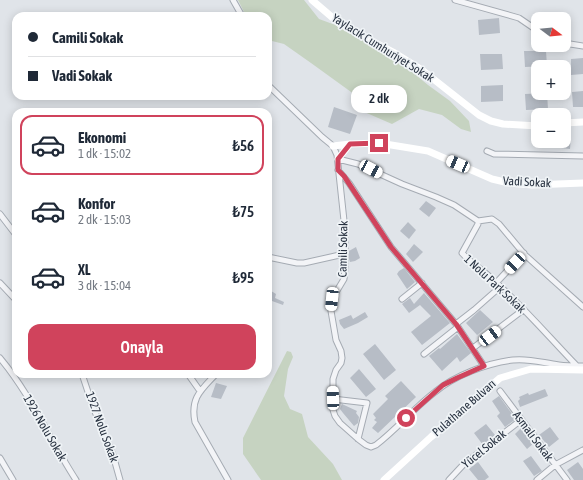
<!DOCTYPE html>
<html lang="tr">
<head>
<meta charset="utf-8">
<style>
  body { margin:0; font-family:"Asap Condensed",sans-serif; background:#f6f6f7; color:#1f2937; height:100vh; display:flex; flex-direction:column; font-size:15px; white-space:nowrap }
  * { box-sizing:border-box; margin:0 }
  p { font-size:13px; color:#747a83 }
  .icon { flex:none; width:22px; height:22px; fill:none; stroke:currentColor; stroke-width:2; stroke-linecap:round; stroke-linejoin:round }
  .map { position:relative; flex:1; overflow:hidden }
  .sheet { position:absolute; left:12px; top:108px; width:260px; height:270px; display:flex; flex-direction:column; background:#fff; border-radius:12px; box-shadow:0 2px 10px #0003 }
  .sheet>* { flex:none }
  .hud { position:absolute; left:12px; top:12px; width:260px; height:88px; border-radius:12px; box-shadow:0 2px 10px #0003; display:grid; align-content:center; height:88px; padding:0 16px; background:#fff }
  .needle { width:26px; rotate:106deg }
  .buttons { position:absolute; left:531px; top:12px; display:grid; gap:8px }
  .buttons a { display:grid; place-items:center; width:40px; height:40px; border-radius:8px; background:#fff; box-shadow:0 2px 10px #0003; font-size:20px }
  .end { position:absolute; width:18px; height:18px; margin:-9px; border:5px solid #d0435c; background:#fff; box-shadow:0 0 0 2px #fff }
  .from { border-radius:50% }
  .bubble { position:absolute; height:28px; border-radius:12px; background:#fff; box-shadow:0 2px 10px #0003; font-size:13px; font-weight:600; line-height:28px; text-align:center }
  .car { position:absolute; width:12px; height:24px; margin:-12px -6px; border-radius:5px; box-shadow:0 0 3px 1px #0007; background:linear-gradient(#fff 24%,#345 0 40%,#fff 0 76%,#345 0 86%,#fff 0) }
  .hud b { display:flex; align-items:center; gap:14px; height:38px; font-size:15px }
  .hud b+b { border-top:1px solid #e0e1e3 }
  .hud i { width:10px; height:10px; background:#1f2937 }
  ul { padding:7px 0 0; list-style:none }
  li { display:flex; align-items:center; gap:12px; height:60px; margin:0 8px 6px; padding:0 8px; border:2px solid transparent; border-radius:12px }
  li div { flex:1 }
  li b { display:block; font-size:15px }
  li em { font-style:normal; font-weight:600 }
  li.selected { border-color:#d0435c }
  li>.icon { width:36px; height:36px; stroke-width:1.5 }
  .primary-button { display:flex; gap:8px; margin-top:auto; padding:8px 16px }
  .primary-button a { flex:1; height:46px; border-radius:12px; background:#d0435c; color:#fff; font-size:16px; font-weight:600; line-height:46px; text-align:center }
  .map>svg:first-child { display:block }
  .green { fill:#c6d3c1 }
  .building { fill:#b7bdc6 }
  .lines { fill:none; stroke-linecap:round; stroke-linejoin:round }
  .street-casing { stroke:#a5abb3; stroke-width:7 }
  .street { stroke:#f3f4f7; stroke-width:5 }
  .secondary { stroke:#fff; stroke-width:7 }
  .route { stroke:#d0435c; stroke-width:5 }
  .labels { text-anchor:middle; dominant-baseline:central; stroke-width:3.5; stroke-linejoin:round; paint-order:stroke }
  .street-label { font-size:12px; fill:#283241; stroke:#eff3f6 }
</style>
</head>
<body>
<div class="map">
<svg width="583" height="480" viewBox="0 0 583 480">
  <rect width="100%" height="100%" fill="#e0e4e9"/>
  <path class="green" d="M238,0h66l15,19 52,19 57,47 22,16 19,20 2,11 -10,-3 -19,-14 -23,-6 -27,15 -30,-13 -4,-14 -47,-34 -27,-19 -16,-4v-24h-22z
    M287,351l4,1 2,5 -5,12 -4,27 6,13 12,5 6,23 25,27 9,16h-81l-18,-26v-16z"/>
  <path class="building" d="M499,18l1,15 -21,2 -1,-15z
    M524,51h22l1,15 -22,1z
    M480,54h22l1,15 -22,1z
    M583,58v16l-12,1v-16z
    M503,85v16l-22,1v-16z
    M583,91v16h-10l-1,-15z
    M547,93l1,16 -22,1 -1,-16z
    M334,107l23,8 -7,19 -22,-7z
    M564,136l7,1 -1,12 -9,-1v-7h3z
    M426,201l10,7 -7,9 -10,-8z
    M408,222l8,8 -7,9 -9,-8z
    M414,244l9,8 -10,10 -7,-8z
    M356,247l4,11 -5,3 -5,1 -1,-3v-8z
    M404,268l11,14 -8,7 -10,-15 2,-3z
    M268,289l8,5 -1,4 9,4 -1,3 -11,-4 -4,8z
    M424,293l26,30 -28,22 -11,-13 20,-16 -11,-11 -11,8 -7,-9 8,-6 4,6z
    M480,310l13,12 -16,13 -11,-12z
    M365,312l3,5 -10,6 -14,6 -4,-5 -1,-4 12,-5 2,4z
    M457,334l14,19 -11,9 -3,-5 -15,14 -13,-15 10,-8 1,1z
    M375,344l21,26 -12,10 -21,-26z
    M359,369l17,20 -10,8 -16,-19z
    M401,381l15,16 -38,36 -6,-5 5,-6 -3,-2 2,-2 -3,-4 15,-15 -3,-3z
    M216,383l11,3 -6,13 -10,-2z
    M545,389l3,7 -28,11 -2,-6 2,-2 -1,-2 9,-4 1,2z
    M499,396l17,23 -11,8 -8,-11 3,-3 -8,-12z
    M342,404l15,7 -1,2 3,4 -1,6 -4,3 -11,-13 -3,-4z
    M486,424l9,11 -12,10 -9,-12z
    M522,427l12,16 -7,6 -12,-15z
    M550,427l9,12 -10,8 -10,-12z
    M531,456l11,15 -8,5 -11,-15z
    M478,462l11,15 -4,3h-7l-9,-11z
    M578,462l5,7v11h-9l-7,-10z"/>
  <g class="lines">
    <defs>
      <path id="street" d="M233,0l9,16
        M455,0l64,18 19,13
        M564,43l19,3
        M268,85l54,52 11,9 4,9 8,75v37l-1,12 -12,20 -1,12 5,29 5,11 1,7 -1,5 -5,7 -3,9v31l2,6 5,7 18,16 8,6 5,2 5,-2c21,-16 38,-37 59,-53 20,-17 53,-29 78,-32 16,-2 30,3 46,5 7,1 16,1 24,1
        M487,151l7,3 89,2
        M338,159l20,5 44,20 34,13 18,8 24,16v3l-16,29c8,9 19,16 28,24 31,27 58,59 87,89
        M338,170l11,13 42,64 65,77 28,42
        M0,214l16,21
        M478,221l14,-2 7,5 26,31 58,52
        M268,257l29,6h7l40,-9
        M0,283l16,17
        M496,283l28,-30
        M402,299l20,-16
        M456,324l18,-14 26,-23
        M473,348l50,-38
        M424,354l34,-27
        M0,358c31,37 50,82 76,122
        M82,374l11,33 20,48 7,25
        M188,374l12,17
        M216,374c-15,16 -26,24 -21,48l33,58
        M500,391l67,89
        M333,399l34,4 -9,36
        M0,458l13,22
        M449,480l14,-15 58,-45
        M537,480l18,-15 28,-15"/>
    </defs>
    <use href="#street" class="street-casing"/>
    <use href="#street" class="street"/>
    <path class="secondary" d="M312,0l28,24 53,28 29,18 57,45 12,6 12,3 35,2
      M564,123l19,-1
      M333,146l17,-2 29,-1 49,8 64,28 17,4 23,2 51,-2
      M338,159l12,-15
      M384,480l47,-43 69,-59 31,-9 52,1"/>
  </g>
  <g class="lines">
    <path class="route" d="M379,143l-29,1 -12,15v11l6,6 47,71 65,77 28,42 -27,12 -14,7 -37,33"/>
  </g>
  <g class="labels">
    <g class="street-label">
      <text transform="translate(383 48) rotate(32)">Yaylacık Cumhuriyet Sokak</text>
      <text transform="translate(527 182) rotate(3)">Vadi Sokak</text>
      <text transform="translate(343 249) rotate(-89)">Camili Sokak</text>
      <text transform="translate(495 284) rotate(43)">1 Nolu Park Sokak</text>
      <text transform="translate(464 408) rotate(-41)">Pulathane Bulvarı</text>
      <text transform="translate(102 427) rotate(70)">1927 Nolu Sokak</text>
      <text transform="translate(45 428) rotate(60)">1926 Nolu Sokak</text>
      <text transform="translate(533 436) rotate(53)">Asmalı Sokak</text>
      <text transform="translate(484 449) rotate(-39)">Yücel Sokak</text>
    </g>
  </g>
</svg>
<div class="buttons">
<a><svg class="needle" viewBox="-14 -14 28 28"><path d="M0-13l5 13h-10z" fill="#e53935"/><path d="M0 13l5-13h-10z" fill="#747a83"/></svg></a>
<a>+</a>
<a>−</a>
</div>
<i class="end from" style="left:406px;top:418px"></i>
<i class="end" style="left:379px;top:143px"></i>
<div class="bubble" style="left:351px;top:85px;width:56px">2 dk</div>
<i class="car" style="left:458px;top:164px;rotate:293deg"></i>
<i class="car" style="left:371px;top:169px;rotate:118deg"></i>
<i class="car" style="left:515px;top:263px;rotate:223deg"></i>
<i class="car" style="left:332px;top:299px;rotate:186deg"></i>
<i class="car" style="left:490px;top:336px;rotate:53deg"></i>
<i class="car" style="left:333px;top:398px;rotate:358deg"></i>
<div class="hud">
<b><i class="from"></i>Camili Sokak</b>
<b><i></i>Vadi Sokak</b>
</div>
<section class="sheet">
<ul>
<li class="selected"><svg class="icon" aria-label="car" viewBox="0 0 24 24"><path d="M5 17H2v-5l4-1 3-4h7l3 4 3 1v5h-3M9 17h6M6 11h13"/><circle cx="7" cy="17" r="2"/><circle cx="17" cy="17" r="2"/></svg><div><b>Ekonomi</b><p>1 dk · 15:02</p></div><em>₺56</em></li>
<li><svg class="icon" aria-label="car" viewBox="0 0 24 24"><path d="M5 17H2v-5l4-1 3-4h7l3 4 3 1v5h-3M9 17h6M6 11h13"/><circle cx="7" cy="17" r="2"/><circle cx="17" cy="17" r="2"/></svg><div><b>Konfor</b><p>2 dk · 15:03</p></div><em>₺75</em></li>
<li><svg class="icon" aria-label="car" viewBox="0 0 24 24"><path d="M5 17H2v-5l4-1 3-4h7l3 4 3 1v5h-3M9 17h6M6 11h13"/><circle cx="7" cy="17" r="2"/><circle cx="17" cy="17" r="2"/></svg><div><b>XL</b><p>3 dk · 15:04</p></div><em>₺95</em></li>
</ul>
<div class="primary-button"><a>Onayla</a></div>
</section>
</div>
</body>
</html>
